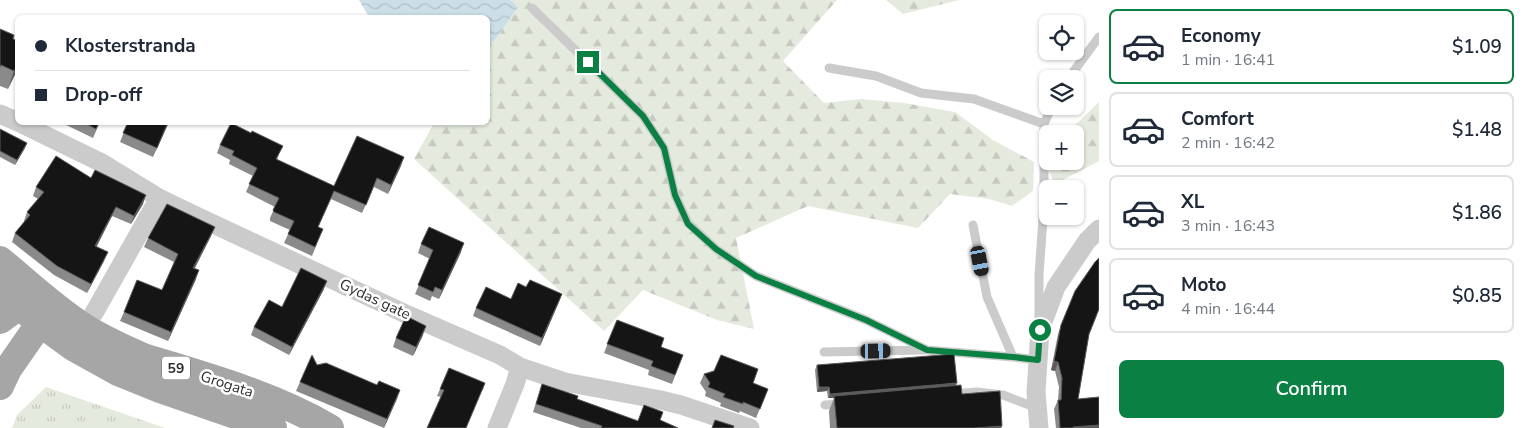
<!DOCTYPE html>
<html lang="en">
<head>
<meta charset="utf-8">
<style>
  body { margin:0; font-family:"Nunito Sans",sans-serif; background:#f6f6f7; color:#1f2937; height:100vh; display:flex; flex-direction:column; font-size:19px; white-space:nowrap }
  * { box-sizing:border-box; margin:0 }
  p { font-size:16px; color:#747a83 }
  .icon { flex:none; width:28px; height:28px; fill:none; stroke:currentColor; stroke-width:2; stroke-linecap:round; stroke-linejoin:round }
  .map { position:relative; flex:1; overflow:hidden }
  .sheet { display:flex; flex-direction:column; background:#fff; width:425px }
  .sheet>* { flex:none }
  .guide { position:absolute; left:15px; top:15px; width:475px; height:110px; border-radius:8px; box-shadow:0 1px 4px #0004; display:grid; align-content:center; height:110px; padding:0 20px; background:#fff }
  .fabs { position:absolute; left:1039px; top:15px; display:grid; gap:10px }
  .fabs a { display:grid; place-items:center; width:45px; height:45px; border-radius:8px; background:#fff; box-shadow:0 1px 4px #0004; font-size:25px }
  .end { position:absolute; width:22px; height:22px; margin:-11px; border:6px solid #0b8043; background:#fff; box-shadow:0 0 0 2px #fff }
  .from { border-radius:50% }
  .car { position:absolute; width:15px; height:30px; margin:-15px -8px; border-radius:6px; box-shadow:0 0 4px 1px #0007; background:linear-gradient(#222 24%,#8ab4d8 0 40%,#222 0 76%,#8ab4d8 0 86%,#222 0) }
  .guide b { display:flex; align-items:center; gap:18px; height:48px; font-size:19px }
  .guide b+b { border-top:1px solid #e0e1e3 }
  .guide i { width:12px; height:12px; background:#1f2937 }
  ul { padding:9px 0 0; list-style:none }
  li { display:flex; align-items:center; gap:15px; height:75px; margin:0 10px 8px; padding:0 10px; border:2px solid #e0e1e3; border-radius:8px }
  li div { flex:1 }
  li b { display:block; font-size:19px }
  li em { font-style:normal; font-weight:600 }
  li.current { border-color:#0b8043 }
  li>.icon { width:45px; height:45px; stroke-width:1.5 }
  .action { display:flex; gap:10px; margin-top:auto; padding:10px 20px }
  .action a { flex:1; height:58px; border-radius:8px; background:#0b8043; color:#fff; font-size:20px; font-weight:600; line-height:58px; text-align:center }
  main { display:flex; flex:1; min-height:0 }
  .map>svg:first-child { display:block }
  .forest { fill:url(#forest-firs) }
  .park { fill:url(#park-tufts) }
  .water { fill:url(#water-waves) }
  .lines { fill:none; stroke-linecap:round; stroke-linejoin:round }
  .lane { stroke:#cbcbcb; stroke-width:9 }
  .street { stroke:#cbcbcb; stroke-width:19 }
  .primary { stroke:#a6a6a6; stroke-width:28 }
  .wall { fill:#8a8a8a }
  .shaded-wall { fill:#5b5b5b }
  .building { fill:#151515; stroke:#5b5b5b }
  .route { stroke:#0b8043; stroke-width:6 }
  .labels { text-anchor:middle; dominant-baseline:central; stroke-width:5; stroke-linejoin:round; paint-order:stroke }
  .shield { fill:#fff; stroke:#6d6d6d; stroke-width:1 }
  .shield-label { font-size:14px; font-weight:bold; fill:#2e2e2e }
  .street-label { font-size:15px; fill:#2e2e2e; stroke:#fff }
</style>
</head>
<body>
<main>
<div class="map">
<svg width="1099" height="428" viewBox="0 0 1099 428">
  <defs>
    <pattern id="forest-firs" width="22" height="20" patternUnits="userSpaceOnUse" patternTransform="scale(1.25)"><rect width="22" height="20" fill="#e5eade"/><path d="M5 1l3.5 6h-7zM16 11l3.5 6h-7z" fill="#c5c9bf"/></pattern>
    <pattern id="park-tufts" width="24" height="20" patternUnits="userSpaceOnUse" patternTransform="scale(1.25)"><rect width="24" height="20" fill="#e5eade"/><path d="M3 7l-1-3M5 7V3M7 7l1-3M15 17l-1-3M17 17v-4M19 17l1-3" fill="none" stroke="#c5c9bf"/></pattern>
    <pattern id="water-waves" width="16" height="10" patternUnits="userSpaceOnUse" patternTransform="scale(1.25)"><rect width="16" height="10" fill="#ccdfe8"/><path d="M0 5q4-4 8 0t8 0" fill="none" stroke="#b0c0c7"/></pattern>
  </defs>
  <rect width="100%" height="100%" fill="#fff"/>
  <path class="forest" d="M511,0h330h-4l-54,61 41,42 37,-4 43,4 51,9 38,28 41,22 -1,29 -21,15 -23,-7 -39,-5 -32,34 -110,-22 -72,32 18,91 -37,-9 -74,-30 -39,41 -190,-172 20,-36 54,-1v-75l11,-12 19,-28z
    M886,0h73l-56,14z
    M1099,102v59l-44,23 -13,-28 6,5h27v-27h-9z"/>
  <path class="park" d="M46,387l119,41h-153l5,-13z"/>
  <path class="water" d="M359,0h152l7,7 -19,28 -11,12v-29l-119,-1z"/>
  <g class="lines">
    <path class="lane" d="M532,8l111,108 21,32 11,47 13,28 28,26 40,27 110,44 61,30 86,7 25,3
      M829,68l47,8 45,17 53,6 70,25
      M1068,79l31,-42
      M973,225l14,72 26,60
      M1039,318v-43l5,-71v-80l8,-18
      M824,352l100,-2
      M951,394l26,-2 26,3 34,13
      M825,405l18,-1"/>
    <path class="street" d="M0,114l18,8
      M18,122l84,41 57,35 33,16 216,101 92,40 20,12 45,15 96,18 20,5 69,23
      M94,313l65,-115
      M497,428l18,-44 5,-17
      M1039,428l-3,-36 4,-62 16,-43 31,-46 12,-12"/>
    <path class="primary" d="M0,260c28,23 54,48 84,67 19,12 41,22 62,31 63,19 127,37 184,70
      M0,290l40,33 33,24 45,25 42,17 113,39
      M0,320l19,-14 17,-5
      M0,386l8,-17 32,-46 4,-18"/>
  </g>
  <path class="wall" d="M0,29l13,10 5,2v27l-10,21 -8,-3z
    M60,122h40l-7,16z
    M128,122h41l-16,35 -33,-15z
    M0,129l25,19 -10,17 -15,-8z
    M220,145l59,9 -2,6 57,26 70,-29 -16,37 -14,-7 -12,26 -31,-14 -13,28 5,2 -11,27 -28,-13 6,-13 -20,-9v-3l5,-11 -29,-15 7,-16 -24,-12 1,-4 -13,-7z
    M91,178l52,26 -12,20 -19,-8 -15,30 7,15 -17,32 -33,-18 -42,-33 3,-9 9,-11v-1l3,-9 11,-13 -5,-3 3,-9z
    M211,236l-16,32 1,11 -28,62 -48,-20 4,-9 38,-22 12,-28 -30,-15 4,-9z
    M421,244l40,8 -22,47 -7,-3 -2,5 -15,-7 15,-35 -12,-6z
    M526,287l36,7 -22,52 -67,-30 3,-8 35,-9z
    M324,289l-35,66 -38,-20 3,-8z
    M1097,315l-8,20 -11,64 21,29h-43l-2,-19 4,-9 1,-13 -4,-16 -4,-1 7,-36 3,-9z
    M617,320l44,27 22,8 -11,29 -24,-9 1,-5 -45,-17z
    M423,335l-10,21 -20,-9 3,-9z
    M317,365l60,20 23,5 -16,38 -88,-37 4,-9z
    M817,365l139,21 6,8 40,32 -1,2h-171l-1,-17 5,-13h-6l-1,-7 -10,1 -2,-22z
    M704,374l49,9 15,6 -12,29 -16,-7 -1,2 -19,-7 1,-3 -16,-7 1,-4 -6,-9z
    M485,383l-2,7 -42,7 -4,-1 3,-7z
    M542,384l35,15 61,22 22,-1 18,8h-97l-48,-16z"/>
  <path class="shaded-wall" d="M18,65v3l-10,21 6,-18z
    M168,122h1l-16,35 4,-9z
    M27,143l-2,5 -10,17 2,-5z
    M404,157l-3,9 -13,28 3,-9z
    M146,195l-3,9 -12,20 3,-8z
    M116,207l-4,9 -20,39 3,-9z
    M215,227l-4,9 -21,41 3,-9z
    M464,243l-3,9 -22,47 3,-9z
    M108,252l-4,9 -17,32 4,-9z
    M199,270l-3,9 -28,62 3,-9z
    M327,281l-3,8 -35,66 3,-8z
    M562,294l-3,8 -19,44 2,-8z
    M426,326l-3,9 -10,21 3,-9z
    M1054,361l4,1 -3,9 -4,-1z
    M957,383l-2,5 -121,8v2h-6l2,-4z
    M819,387h10l-2,4 -10,1z
    M400,390l-3,9 -13,29 3,-9z
    M1099,425v3h-27l1,-1z
    M1002,426l-1,2h-27z"/>
  <path class="building" d="M0,29l14,6 -1,4 5,2v24l-4,6 -13,-6 -1,2z
    M83,122h16l-3,7z
    M128,122h40l-11,26 -34,-15z
    M231,123l20,10 1,-2 31,15 -7,13 58,27 23,-50 47,21 -13,28 -14,-7 -11,27 -32,-14 -16,36 5,2 -8,18 -27,-13 6,-13 -20,-9 -1,-2 6,-12 -30,-14 8,-16 -25,-13 2,-4 -14,-6z
    M0,129l27,14 -10,17 -17,-9z
    M56,156l35,22 4,-8 51,25 -12,21 -18,-9 -21,39 13,6 -17,32 -34,-18 -42,-33 15,-18 -3,-3 17,-20 -8,-5z
    M167,204l48,23 -22,41 6,2 -28,62 -47,-20 13,-32 25,10 16,-36 -30,-16z
    M429,227l35,16 -22,47 -7,-3 -2,5 -15,-7 15,-35 -12,-6z
    M1099,258v51l-10,25 -11,65 21,-2v28l-26,2v1h-13l-2,-28h3l1,-22 -4,-16 -4,-1 7,-36 14,-34 20,-29z
    M301,268l26,13 -35,66 -38,-20 15,-27 13,7z
    M530,280l32,14 -20,44 -66,-30 10,-21 25,12 7,-16 8,4z
    M406,316l20,10 -10,21 -20,-9z
    M617,320l47,18 -3,9 22,8 -8,20 -24,-9 2,-5 -46,-17z
    M954,354l3,29 -127,11 -1,-7h-10l-2,-22z
    M312,355l5,10 9,-2 51,22 2,-4 21,9 -13,29 -87,-37z
    M721,355l37,14 -5,14 15,6 -8,20 -17,-7v2l-20,-7 2,-3 -17,-7 2,-4 -6,-9 10,-3z
    M449,368l36,15 -19,45h-39l17,-38 -4,-1z
    M542,384l36,12 -1,3 61,22 6,-16 19,7 -3,8 18,8h-77l1,-2 -66,-22z
    M961,385l1,9 38,-3 2,35 -28,2h-137l-3,-32z
    M715,420l19,6 -1,2h-21z"/>
  <g class="lines">
    <path class="route" d="M588,62l55,54 21,32 11,47 13,29 28,25 40,27 110,44 61,30 86,7 25,3 2,-30"/>
  </g>
  <g class="labels">
    <rect class="shield" x="162" y="356.5" width="28" height="23" rx="4"/>
    <g class="shield-label">
      <text x="176" y="368">59</text>
    </g>
    <g class="street-label">
      <text transform="translate(375 299) rotate(25)">Gydas gate</text>
      <text transform="translate(227 384) rotate(18)">Grogata</text>
    </g>
  </g>
</svg>
<div class="fabs">
<a><svg class="icon" aria-label="locate" viewBox="0 0 24 24"><circle cx="12" cy="12" r="6"/><path d="M12 2v4M12 18v4M2 12h4M18 12h4"/></svg></a>
<a><svg class="icon" aria-label="layers" viewBox="0 0 24 24"><path d="M12 4l9 5-9 5-9-5zM3 14l9 5 9-5"/></svg></a>
<a>+</a>
<a>−</a>
</div>
<i class="end from" style="left:1040px;top:330px"></i>
<i class="end" style="left:588px;top:62px"></i>
<i class="car" style="left:980px;top:261px;rotate:169deg"></i>
<i class="car" style="left:876px;top:351px;rotate:89deg"></i>
<div class="guide">
<b><i class="from"></i>Klosterstranda</b>
<b><i></i>Drop-off</b>
</div>
</div>
<section class="sheet">
<ul>
<li class="current"><svg class="icon" aria-label="car" viewBox="0 0 24 24"><path d="M5 17H2v-5l4-1 3-4h7l3 4 3 1v5h-3M9 17h6M6 11h13"/><circle cx="7" cy="17" r="2"/><circle cx="17" cy="17" r="2"/></svg><div><b>Economy</b><p>1 min · 16:41</p></div><em>$1.09</em></li>
<li><svg class="icon" aria-label="car" viewBox="0 0 24 24"><path d="M5 17H2v-5l4-1 3-4h7l3 4 3 1v5h-3M9 17h6M6 11h13"/><circle cx="7" cy="17" r="2"/><circle cx="17" cy="17" r="2"/></svg><div><b>Comfort</b><p>2 min · 16:42</p></div><em>$1.48</em></li>
<li><svg class="icon" aria-label="car" viewBox="0 0 24 24"><path d="M5 17H2v-5l4-1 3-4h7l3 4 3 1v5h-3M9 17h6M6 11h13"/><circle cx="7" cy="17" r="2"/><circle cx="17" cy="17" r="2"/></svg><div><b>XL</b><p>3 min · 16:43</p></div><em>$1.86</em></li>
<li><svg class="icon" aria-label="car" viewBox="0 0 24 24"><path d="M5 17H2v-5l4-1 3-4h7l3 4 3 1v5h-3M9 17h6M6 11h13"/><circle cx="7" cy="17" r="2"/><circle cx="17" cy="17" r="2"/></svg><div><b>Moto</b><p>4 min · 16:44</p></div><em>$0.85</em></li>
</ul>
<div class="action"><a>Confirm</a></div>
</section>
</main>
</body>
</html>
